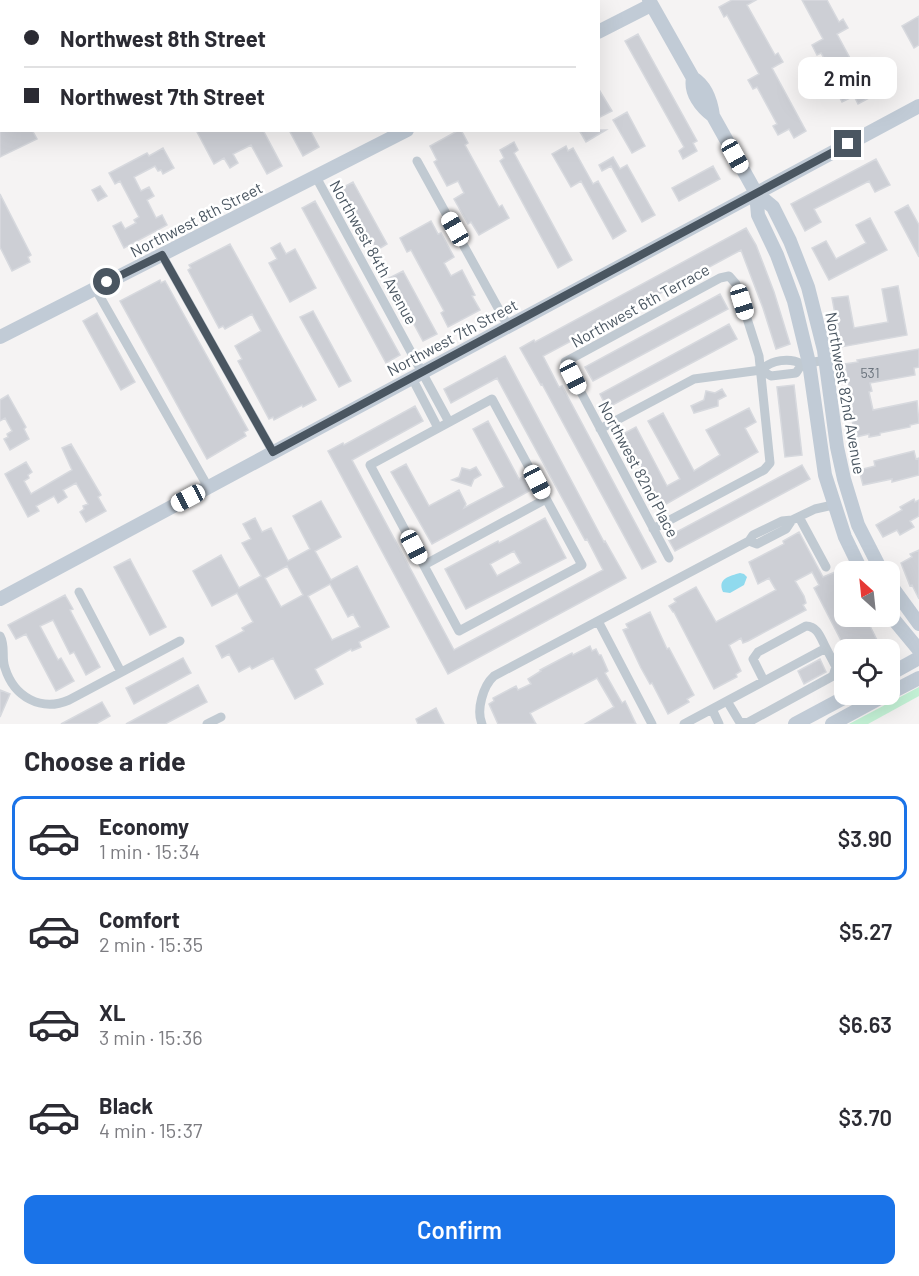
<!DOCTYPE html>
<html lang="en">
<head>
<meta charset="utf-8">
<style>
  body { margin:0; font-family:Barlow,sans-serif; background:#f2f2f3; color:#2b2b33; height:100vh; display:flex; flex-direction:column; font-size:22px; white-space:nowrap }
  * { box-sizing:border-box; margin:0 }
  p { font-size:20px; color:#7c7c81 }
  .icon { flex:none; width:33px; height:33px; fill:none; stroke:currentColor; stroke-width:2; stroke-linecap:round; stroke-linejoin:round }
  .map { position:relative; height:724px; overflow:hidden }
  .sheet { display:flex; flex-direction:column; background:#fff; flex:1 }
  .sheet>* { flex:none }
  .banner { position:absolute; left:0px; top:0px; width:600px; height:132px; box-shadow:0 6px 24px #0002; display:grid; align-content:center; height:132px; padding:0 24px; background:#fff }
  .needle { width:39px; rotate:333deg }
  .fabs { position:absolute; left:834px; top:561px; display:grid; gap:12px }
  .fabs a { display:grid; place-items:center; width:66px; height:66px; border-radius:12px; background:#fff; box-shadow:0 6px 24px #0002; font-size:30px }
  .end { position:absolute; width:27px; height:27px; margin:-14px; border:8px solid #4a5661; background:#fff; box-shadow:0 0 0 3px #fff }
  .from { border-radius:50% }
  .bubble { position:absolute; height:42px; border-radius:12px; background:#fff; box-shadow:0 6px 24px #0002; font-size:20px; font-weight:600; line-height:42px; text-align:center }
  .car { position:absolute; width:18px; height:36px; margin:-18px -9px; border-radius:8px; box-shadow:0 0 4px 2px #0007; background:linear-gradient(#fff 24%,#345 0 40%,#fff 0 76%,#345 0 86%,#fff 0) }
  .banner b { display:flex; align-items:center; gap:21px; height:57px; font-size:22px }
  .banner b+b { border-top:2px solid #e1e1e2 }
  .banner i { width:15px; height:15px; background:#2b2b33 }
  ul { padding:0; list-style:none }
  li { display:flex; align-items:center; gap:18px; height:84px; margin:0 12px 9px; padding:0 12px; border:3px solid transparent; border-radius:12px }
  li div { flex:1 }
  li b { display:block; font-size:22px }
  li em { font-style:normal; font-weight:600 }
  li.active { border-color:#1a73e8 }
  li>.icon { width:54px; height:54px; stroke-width:1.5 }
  h2 { padding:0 24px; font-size:27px; line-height:72px }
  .cta { display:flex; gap:12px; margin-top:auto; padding:12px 24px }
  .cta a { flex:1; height:69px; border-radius:12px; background:#1a73e8; color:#fff; font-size:24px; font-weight:600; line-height:69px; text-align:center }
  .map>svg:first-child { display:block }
  .green { fill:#c3f1d5 }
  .water { fill:#90daee }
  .building { fill:#cdcfd5; stroke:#d7d9de; stroke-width:1.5; fill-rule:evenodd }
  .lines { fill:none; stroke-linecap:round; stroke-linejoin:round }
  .street { stroke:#c1cad2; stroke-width:9 }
  .secondary { stroke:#c1cbd6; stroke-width:14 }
  .route { stroke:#4a5661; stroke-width:8 }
  .labels { text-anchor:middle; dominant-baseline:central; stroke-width:5; stroke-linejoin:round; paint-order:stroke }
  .number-label { font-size:14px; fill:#6b747e }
  .street-label { font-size:16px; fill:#4a5661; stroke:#fff }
</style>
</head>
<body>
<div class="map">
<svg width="919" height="724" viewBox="0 0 919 724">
  <rect width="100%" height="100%" fill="#f5f3f3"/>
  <path class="green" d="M919,687v9l-51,28h-19z"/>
  <path class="water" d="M740,573l4,1 3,3 -3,8 -14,8 -7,-1c-6,-14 7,-16 17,-19z"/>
  <path class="building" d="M732,0h24l-9,5 28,50 3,-2 5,9 -11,6 34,63 -12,7 -5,-9 -11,6 -5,-9 4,-2 -20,-37 -4,2 -5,-9 11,-6 -32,-59 -3,2 -5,-10z
    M802,0h25l12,22 4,-3 5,9 -11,6 34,63 -13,7 -4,-8 -12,6 -5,-10 4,-2 -20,-37 -4,2 -5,-10 11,-6z
    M919,16v29l-5,3 -12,-22z
    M638,34l59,107 -4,2 4,8 -14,8 -4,-8 5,-4 -59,-106z
    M598,88l14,23 -14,7z
    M627,112l18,34 -13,7 -19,-33z
    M0,130h32l5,9 -37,18z
    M196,130h67l19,36 -15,8 -16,-29 -18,9 5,9 -8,5 -6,-10 -10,6z
    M289,130h21l9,17 -16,9z
    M459,130h2l7,13 -3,2 34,62 3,-2 7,13 -30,17 -8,-13 -3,2 -14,-25 10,-6 -6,-12 -11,5 -13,-24 3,-2 -7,-14z
    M579,130h27l-20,12z
    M514,142l4,8 -4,3 58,107 -14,8 -58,-107 4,-3 -4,-8z
    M566,146l2,5 5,-3 20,36 5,-3 28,50 -13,8 -32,-58 -10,6 -19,-33z
    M163,148l11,20 -11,6 -2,-4 -3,1 -3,-5 -21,11 7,14 8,-4 5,9 -7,4 9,18 6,-3 5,10 -43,23 -11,-22 8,-4 4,7 11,-6 -2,-3 5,-3 -19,-36 -5,3 -6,-11 38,-20 2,3z
    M613,157l7,12 7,-4 28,50 -13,7 -31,-56 -9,5 -3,-6z
    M876,159l14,26 -15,7 -6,-11 -55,28 7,13 -16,9 -14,-27z
    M713,166l7,13 -41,22 -7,-13z
    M353,182l34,62 -13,8 -34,-63z
    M100,186l7,10 -9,5 -6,-11z
    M0,194l31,61 -3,2 2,5 -18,9 -12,-24z
    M315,201l85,154 -14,8 -84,-155z
    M908,205l11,20v32l-24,-45z
    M870,218l17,32 -58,30 -17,-32 14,-7 10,18 30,-16 -10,-18z
    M431,221l7,13 3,-1 13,24 -10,6 7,13 11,-6 13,25 -3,1 8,14 -32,17 -7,-14 3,-2 -33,-61 -4,2 -7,-14z
    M746,228l10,17 18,47 16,52 -14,5 -13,-41 -22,-58 -198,106 16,31 3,-1 94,176 -14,7 -100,-185 -1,1 -21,-37 14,-8 1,2z
    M280,243l6,11 9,-5 21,39 -26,14 -21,-39 8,-4 -6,-11z
    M230,244l86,156 -13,7 -1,-2 -28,15 -1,-3 -4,2 -31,-58 4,-2 -7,-13 26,-15 -9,-17 -27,15 -2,-3 -4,2 -31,-58 3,-2 -2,-3z
    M403,271l34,63 -14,7 -34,-63z
    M160,280l1,3 4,-2 83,149 -4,2 2,4 -39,23 -87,-158z
    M898,286l9,49 -66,12 -9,-49 16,-2 6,32 34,-6 -6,-33z
    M720,294l8,15 -135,72 -8,-14z
    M313,311l38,70 -12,6 -39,-70z
    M97,313l38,69 -14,8 -38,-69z
    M729,324l8,15 -130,69 -7,-14z
    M919,349v18l-5,1 1,7 -45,8 2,8 -3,1 4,18 44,-9 2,22 -9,2v2l-30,6v2l-11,2v-3l-13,3 -6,-25v-6l2,-1 -7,-41 13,-2 -1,-2z
    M505,356l99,186 1,-1 21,37 -178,96 -120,-223 15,-8 1,2 71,-39 8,15 -71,39 102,190 149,-80 -16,-31 -2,1 -88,-162 -46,25 -7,-14z
    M794,385l8,70 -17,2 -8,-70z
    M722,389l4,7 -8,4v6l-24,7 -3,-7 13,-6 2,-9 9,2z
    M8,395l18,32 -2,2 5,10 -19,11 -6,-11 4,-2 -1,-3 5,-3 -7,-13 -5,3v-21z
    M749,408l7,14 -11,6 13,24 -97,55 -40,-72 15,-8 31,59 13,-7 -32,-58 15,-8 31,58 26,-16 -14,-25z
    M488,421l31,58 5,-3 7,14 -99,54 -41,-72 15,-8 23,42 30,-16 7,14 -2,4 40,-21 -31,-58z
    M71,444l30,51 -3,2 8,14 -20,11 -6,-10 4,-3 -1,-3 5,-2 -12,-21 -13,7 4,7 -9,6 -4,-7 -18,10 3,5 -11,6 -23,-43 21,-12 6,10 -4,3 1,3 -5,3 7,13 41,-24 -10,-22z
    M914,451l2,8 3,-1v17l-27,7v-3l-29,6 -4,-15 16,-4 -1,-5z
    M802,465l8,14 -135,72 -8,-14z
    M476,467l5,8 -7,4 -3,7 -19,-6 7,-3 3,-9 8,2z
    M914,499l1,3 4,-2v16l-9,5 4,6 -14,8 -3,-5 -14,7 -7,-12 26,-15 -2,-3z
    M321,501l20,36 -26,14 16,29 26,-14 32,61 -30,15 2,5 -9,4 -1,-2 -36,20 8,15 -28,15 -22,-41 -21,11 -2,-3 -11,6 -10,-18 -7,4 -6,-12 28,-15 -2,-3 11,-6 -16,-29 -25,13 -19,-35 28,-16 18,33 22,-12 -19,-33 9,-4 -8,-15 12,-6 7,14 9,-4 17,33 22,-12 -17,-33zM287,566l16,29 -22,12 -16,-29zM330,584l18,33 5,-3 7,13 -28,13 -24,-44z
    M545,518l21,40 -100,51 -21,-40 53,-28 1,2zM514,551l7,12 -24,13 -7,-12z
    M799,532l24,45 17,-7 2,4 2,-1v43h20l2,5 1,-1 15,30h-36l-32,-62 5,-3 -7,-13 -17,9 9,15 2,7 -3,2 3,5 -58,31 -5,2 -2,-5 -12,7 12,26 -5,3 1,3 -23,12 -40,-77h-1l-4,-6 7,-4 -2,-3 22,-12 20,35 60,-32 -7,-12 -11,6 -9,-22 35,-18 -1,-3z
    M919,550v49l-7,-14 -2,1 -9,-23 11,-6 -2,-3z
    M130,559l36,68 -16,8 -36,-68z
    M65,595l8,14 -3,1 30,57 -14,8 -12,-23 -4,2 -17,-34 -13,6 18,34 3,-2 13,23 -18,10 -30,-57 -10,5 -8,-14z
    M650,612l17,37 2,-1 25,47 -7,4 2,3 -21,12 -16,-31 -2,1 -9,-16 -18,-38 5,-2 -2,-4z
    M590,646l2,5 4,-2 3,6h2l7,16 -3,2 17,30 3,-2 11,23h-51l29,-17 -17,-29 -67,35 6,11h-38l-9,-20 5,-3 -1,-3 23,-12 2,4 13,-6 -3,-5 13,-8 -1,-1 32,-17 1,2z
    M183,658l8,15 -57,31 -8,-16z
    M820,659l6,13 -22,12 -6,-13z
    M198,685l9,17 -42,22h-39z
    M0,690l10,4 -10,23z
    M102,702l8,14 -14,8h-35z
    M436,708l8,16h-26l-2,-5z"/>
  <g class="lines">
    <path class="street" d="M417,161l91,165
      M316,177l133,245
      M162,255l111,197
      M95,288l113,199
      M802,364l-6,9 -25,3 -10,-6c11,-10 28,-13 41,-6l24,-4
      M412,378l26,50
      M492,399l90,166 -123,66 -89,-166z
      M600,429l94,-50 67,-9
      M799,517l27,50
      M653,529l111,-59 6,-7 -11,-107 -23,-72 -7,-8 -9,2 -155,84 104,196
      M749,541l8,3 29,-15 6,-9
      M424,565l122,-66
      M79,592l42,80
      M598,621l54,103
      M0,636c6,11 1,21 5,32 9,29 36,44 64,32l111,-59
      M727,701l12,20 8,2 86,-47 3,-9 -10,-19
      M712,709l7,15
      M207,724l14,-7
      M482,724c-6,-14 1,-38 12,-48l255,-135 4,-6 29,-14 10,-1 23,-11 18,-4
      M684,724l142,-76c-5,-9 -8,-22 -20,-22l-48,26 -5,7 11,22"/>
    <path class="secondary" d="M649,0l44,78
      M598,32l53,-27
      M713,116c-12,-9 -23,-23 -20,-38 13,8 18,23 20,38l43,77 2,22 19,40 17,46 15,62 16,112 20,62 17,35
      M756,193l17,14 17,34 18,46 16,63 13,97 7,32 14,46 24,47
      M0,337l407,-207
      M890,584l29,40
      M0,599l919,-493
      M890,615l29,35
      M890,674l29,-16
      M890,693l29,-15
      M795,724l56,-30
      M832,724l55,-30"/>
  </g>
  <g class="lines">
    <path class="route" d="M107,282l55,-27 111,197 575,-308"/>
  </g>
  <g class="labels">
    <g class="number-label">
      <text x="870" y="372">531</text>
    </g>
    <g class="street-label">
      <text transform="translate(196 219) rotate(-27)">Northwest 8th Street</text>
      <text transform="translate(374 252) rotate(61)">Northwest 84th Avenue</text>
      <text transform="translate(640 305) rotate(-29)">Northwest 6th Terrace</text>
      <text transform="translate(452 337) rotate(-28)">Northwest 7th Street</text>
      <text transform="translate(846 393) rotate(80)">Northwest 82nd Avenue</text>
      <text transform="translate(639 469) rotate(62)">Northwest 82nd Place</text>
    </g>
  </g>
</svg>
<div class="fabs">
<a><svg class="needle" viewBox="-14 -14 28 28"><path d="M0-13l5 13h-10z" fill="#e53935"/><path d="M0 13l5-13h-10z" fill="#7c7c81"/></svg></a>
<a><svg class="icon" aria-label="locate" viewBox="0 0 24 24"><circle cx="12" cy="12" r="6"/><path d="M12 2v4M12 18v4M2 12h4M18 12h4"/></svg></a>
</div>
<i class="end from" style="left:107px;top:282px"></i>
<i class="end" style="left:848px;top:144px"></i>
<div class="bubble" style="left:798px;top:57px;width:99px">2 min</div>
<i class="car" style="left:735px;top:156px;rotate:151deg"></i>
<i class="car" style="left:455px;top:229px;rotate:330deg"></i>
<i class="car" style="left:742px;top:302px;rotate:163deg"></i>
<i class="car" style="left:573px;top:377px;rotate:153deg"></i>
<i class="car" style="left:537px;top:482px;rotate:152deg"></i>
<i class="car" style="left:188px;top:498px;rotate:242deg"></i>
<i class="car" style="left:414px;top:547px;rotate:152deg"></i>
<div class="banner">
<b><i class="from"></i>Northwest 8th Street</b>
<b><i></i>Northwest 7th Street</b>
</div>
</div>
<section class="sheet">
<h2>Choose a ride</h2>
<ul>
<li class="active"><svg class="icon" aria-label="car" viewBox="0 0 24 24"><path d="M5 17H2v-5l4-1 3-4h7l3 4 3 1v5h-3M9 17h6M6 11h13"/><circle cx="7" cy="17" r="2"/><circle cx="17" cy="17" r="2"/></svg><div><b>Economy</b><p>1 min · 15:34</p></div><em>$3.90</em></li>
<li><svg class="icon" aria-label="car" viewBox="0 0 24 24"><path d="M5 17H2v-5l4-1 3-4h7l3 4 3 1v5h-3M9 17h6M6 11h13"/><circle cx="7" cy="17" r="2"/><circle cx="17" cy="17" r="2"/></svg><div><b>Comfort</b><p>2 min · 15:35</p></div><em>$5.27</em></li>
<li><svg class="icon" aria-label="car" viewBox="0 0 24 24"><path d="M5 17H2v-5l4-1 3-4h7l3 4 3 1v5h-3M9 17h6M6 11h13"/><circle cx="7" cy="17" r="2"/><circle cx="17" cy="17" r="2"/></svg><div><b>XL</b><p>3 min · 15:36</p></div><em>$6.63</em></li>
<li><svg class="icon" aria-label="car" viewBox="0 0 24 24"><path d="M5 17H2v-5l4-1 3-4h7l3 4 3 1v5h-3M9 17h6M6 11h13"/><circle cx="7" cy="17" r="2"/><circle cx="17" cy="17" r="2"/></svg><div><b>Black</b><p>4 min · 15:37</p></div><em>$3.70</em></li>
</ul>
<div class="cta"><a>Confirm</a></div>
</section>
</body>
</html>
